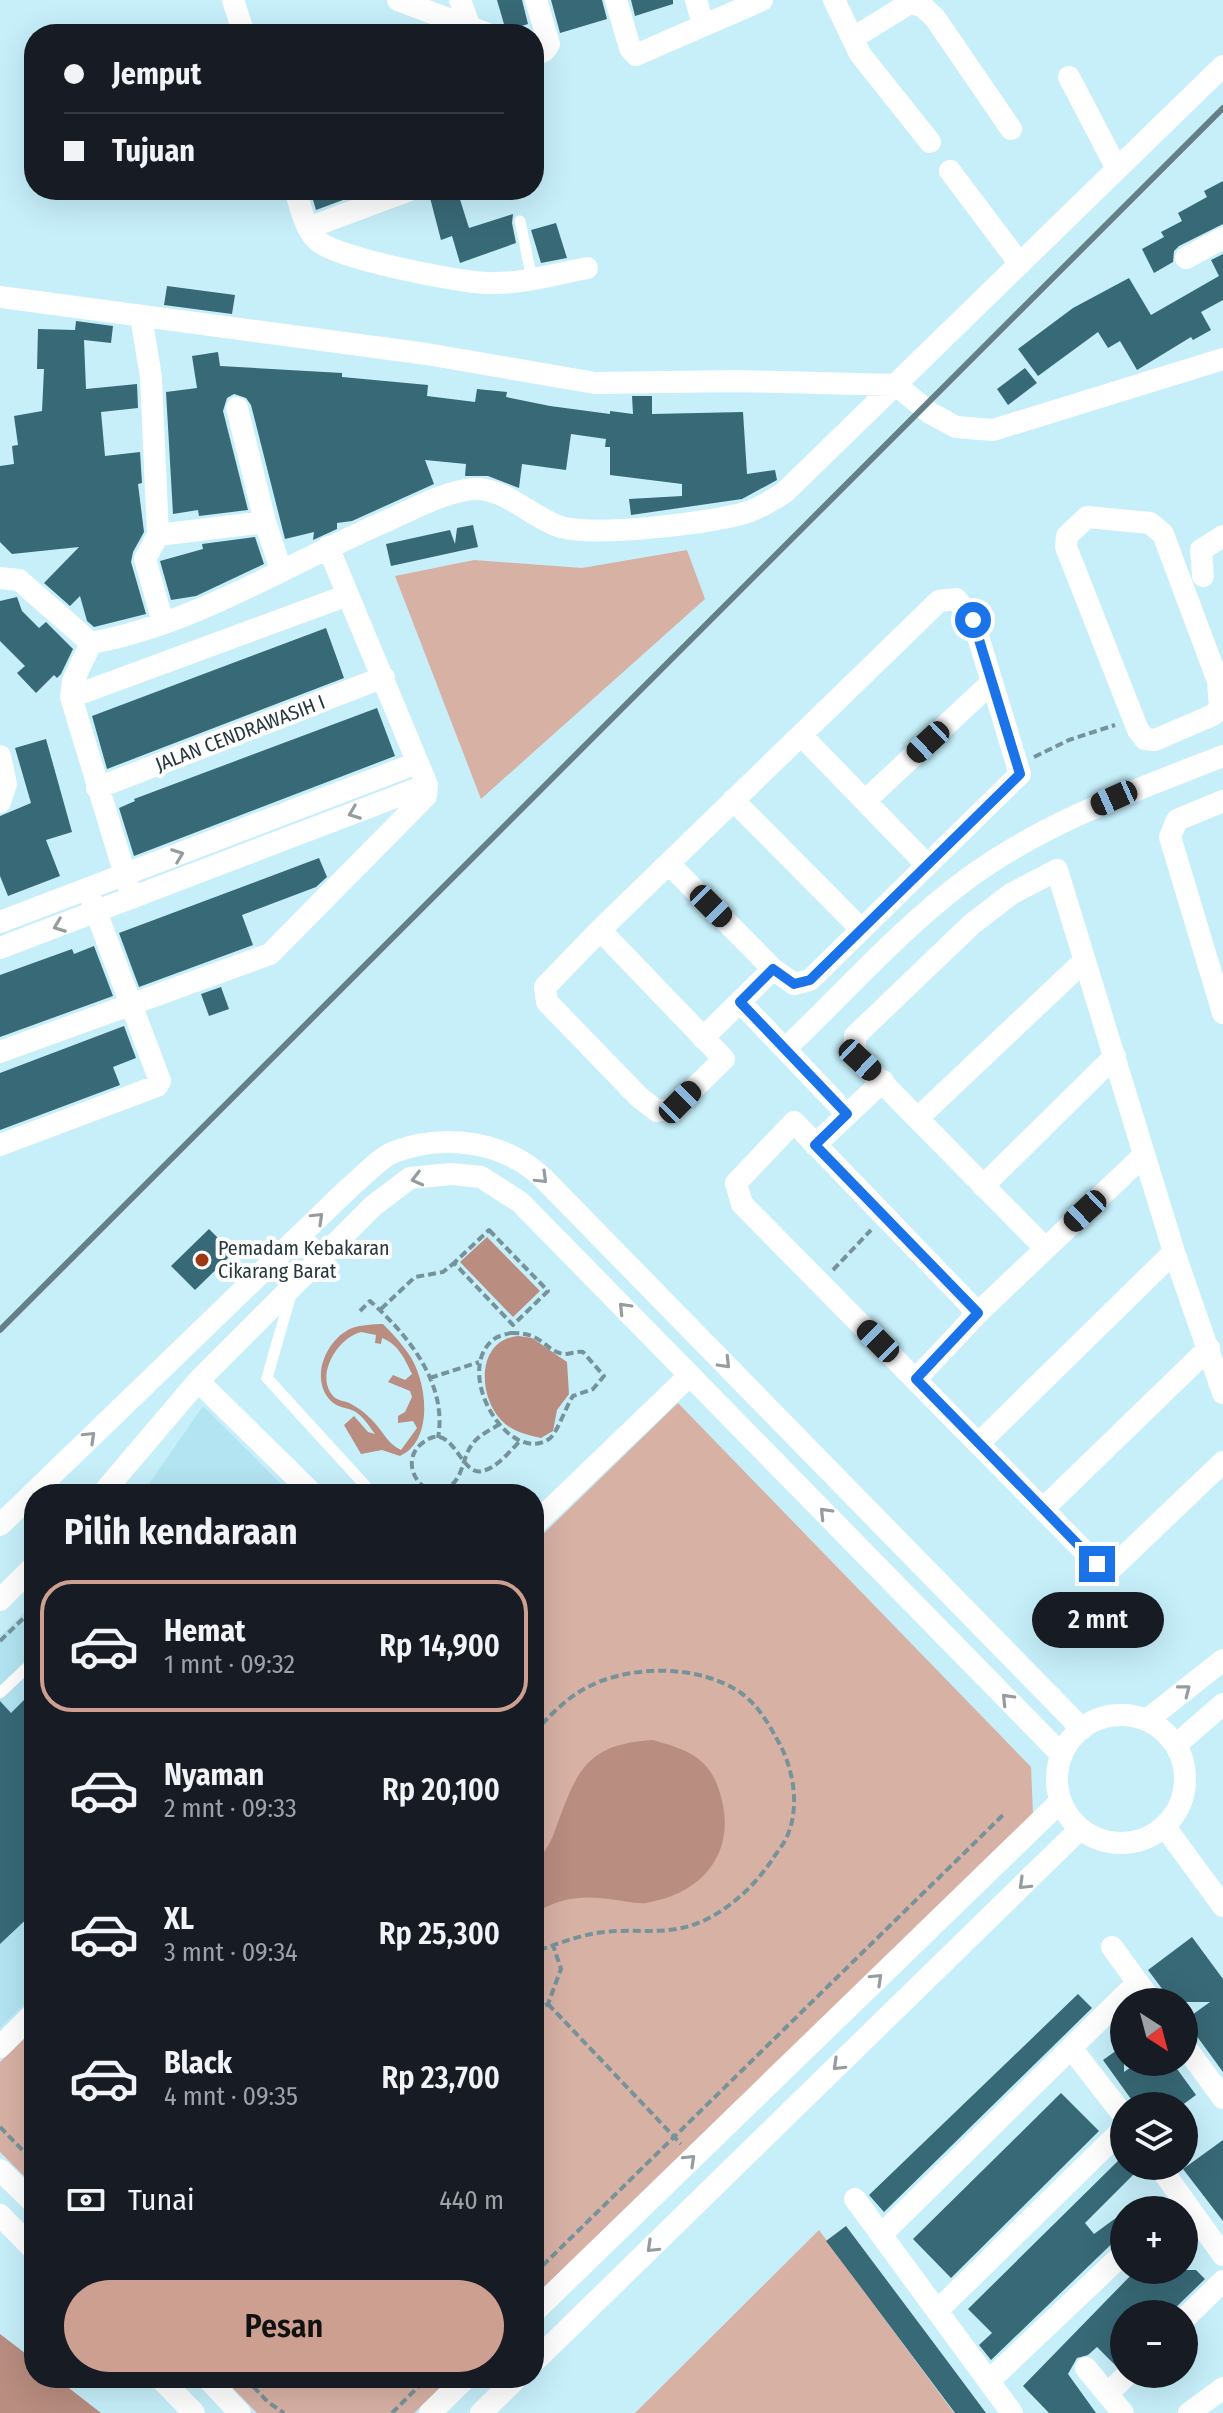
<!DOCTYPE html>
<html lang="id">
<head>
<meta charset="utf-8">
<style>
  body { margin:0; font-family:"Fira Sans Condensed",sans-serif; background:#242831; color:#f1f3f6; height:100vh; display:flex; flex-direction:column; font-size:30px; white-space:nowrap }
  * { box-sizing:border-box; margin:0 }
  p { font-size:26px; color:#9ea1a6 }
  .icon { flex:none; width:44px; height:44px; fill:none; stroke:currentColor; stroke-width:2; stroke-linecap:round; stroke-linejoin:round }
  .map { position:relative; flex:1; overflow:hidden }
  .sheet { position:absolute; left:24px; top:1484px; width:520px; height:904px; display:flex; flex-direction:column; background:#171b24; border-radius:32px; box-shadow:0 8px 32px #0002 }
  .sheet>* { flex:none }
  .guide { position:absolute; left:24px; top:24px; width:520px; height:176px; border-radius:32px; box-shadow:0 8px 32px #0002; display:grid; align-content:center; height:176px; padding:0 40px; background:#171b24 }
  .needle { width:52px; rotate:144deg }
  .fabs { position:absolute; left:1110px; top:1988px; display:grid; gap:16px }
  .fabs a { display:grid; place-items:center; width:88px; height:88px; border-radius:50%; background:#171b24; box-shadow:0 8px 32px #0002; font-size:40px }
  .end { position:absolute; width:36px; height:36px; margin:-18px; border:10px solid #1a73e8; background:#fff; box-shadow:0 0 0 4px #fff }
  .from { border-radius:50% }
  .bubble { position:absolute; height:56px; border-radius:28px; background:#171b24; box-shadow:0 8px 32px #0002; font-size:26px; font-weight:600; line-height:56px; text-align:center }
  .car { position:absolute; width:24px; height:48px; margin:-24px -12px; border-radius:10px; box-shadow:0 0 6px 2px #0007; background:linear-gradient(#222 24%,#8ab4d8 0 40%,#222 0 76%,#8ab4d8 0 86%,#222 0) }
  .guide b { display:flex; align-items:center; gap:28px; height:76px; font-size:30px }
  .guide b+b { border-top:2px solid #363941 }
  .guide i { width:20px; height:20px; background:#f1f3f6 }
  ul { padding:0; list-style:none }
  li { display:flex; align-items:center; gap:24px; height:132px; margin:0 16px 12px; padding:0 24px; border:4px solid transparent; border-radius:32px }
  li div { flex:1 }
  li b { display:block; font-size:30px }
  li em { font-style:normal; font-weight:600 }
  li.active { border-color:#cc9f90 }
  li>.icon { width:72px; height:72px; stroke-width:1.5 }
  h2 { padding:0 40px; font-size:36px; line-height:96px }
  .pay { display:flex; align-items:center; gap:20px; height:88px; padding:0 40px; font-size:30px }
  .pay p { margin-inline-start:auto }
  .button { display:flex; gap:16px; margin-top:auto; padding:16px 40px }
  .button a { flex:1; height:92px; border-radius:48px; background:#cc9f90; color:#111; font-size:32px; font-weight:600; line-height:92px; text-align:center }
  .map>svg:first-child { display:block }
  .built { fill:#b3e4f2 }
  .green { fill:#d8b1a5 }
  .water { fill:#b98d80; fill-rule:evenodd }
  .building { fill:#386976 }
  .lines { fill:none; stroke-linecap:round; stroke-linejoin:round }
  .path { stroke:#76939a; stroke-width:4; stroke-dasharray:8 4; stroke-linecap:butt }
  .lane { stroke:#fff; stroke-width:11 }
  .street { stroke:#fff; stroke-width:22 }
  .rail { stroke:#657f86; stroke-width:6 }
  .oneway { stroke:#949c9e }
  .route { stroke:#1a73e8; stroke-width:10 }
  .poi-dot { fill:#9e3813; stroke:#fff; stroke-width:3 }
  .labels { text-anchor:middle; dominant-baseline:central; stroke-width:8; stroke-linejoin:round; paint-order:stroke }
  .street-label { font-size:20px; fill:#28393d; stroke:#fff }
  .poi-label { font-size:20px; fill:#28393d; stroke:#fff; text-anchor:start }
</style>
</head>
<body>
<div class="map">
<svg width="1223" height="2413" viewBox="0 0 1223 2413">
  <rect width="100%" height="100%" fill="#c6effa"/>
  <path class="built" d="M203,1406l88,88h-149z
    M34,1603v392l-34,33v-392z"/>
  <path class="green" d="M687,550l18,49 -224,200 -86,-223 79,-16 108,8z
    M678,1403l353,364 2,47 -499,483v-754z
    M34,2029v157l-34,-34v-90z
    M819,2230l135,183h-319z
    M223,2378h227l-36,35h-157z"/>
  <path class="water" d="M487,1237l53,54 -27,26 -53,-55z
    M383,1324c8,8 18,19 25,29 19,26 27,87 -8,103l-18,-6 -21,4 -17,-29 10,-9 14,16 7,2c-6,-8 -12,-18 -21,-23 -8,-4 -16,-3 -23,-10 -22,-22 -5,-62 21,-73 9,-3 22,-4 31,-4zM361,1332l15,3 -1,8 6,1 1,-6c16,6 23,21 30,36l-7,6 -12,-5 -5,7 22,9 2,6 -7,15 -7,4v7l15,-2 4,7 -16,22c-14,-6 -19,-21 -30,-31 -6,-6 -12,-11 -20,-15 -4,-3 -13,-3 -17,-7 -20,-20 3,-59 27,-65z
    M519,1336l13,2 35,24 2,32 -12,16 -4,21 -12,7c-15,-3 -30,-7 -40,-18 -24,-26 -24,-81 18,-84z
    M653,1740c27,8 51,14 63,42 25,61 -5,110 -70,121 -9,1 -21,-2 -30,-3 -31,-5 -55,-4 -82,14 0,-13 -4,-39 2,-49 6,-11 14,-20 18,-32 22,-59 29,-89 99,-93z
    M0,2334l34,26v18h22l45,35h-101z"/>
  <path class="building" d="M497,0h25l6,24 -22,7z
    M551,0h51l5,19 -47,14z
    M631,0h42v4l-38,12z
    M1223,181v43l-44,22 -5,5 -1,11 -19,11 -12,-24 22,-12 -3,-5 21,-11 -4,-8 29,-16 -3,-6z
    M310,190h60l-54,20z
    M428,190h29l12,38 44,-14 -1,9 4,20 -56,20 -8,-27 -11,4z
    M556,223l11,35 -26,5 -10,-33z
    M1223,254v46l-22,12 10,18 -18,10 -2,-3 -54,33 -17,-29 -12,7 -10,-16 -60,44 -20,-27 55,-41 56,-30 22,37 68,-39 -8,-16z
    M167,286l68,9 -3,19 -68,-9z
    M76,321l37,5 -2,17 -27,-3 2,49 51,-5 1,24 -37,4 4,44 35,-4 2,31 -4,1 6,48 -11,20 -2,10 15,52 -52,13 -7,-6 -7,-25 -10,10 -26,-23 35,-36 -67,7 -12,-12v-76l14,-2 -2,-18 6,-1 -4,-29 28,-5 2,-42h-7l1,-40 37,1z
    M218,352l2,14 122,7v4l86,8 -1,11 48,6 2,-13 30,3 -1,5 44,9 60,8v-3l23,3 -1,-18h20v18l91,-2 4,62 28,-4 2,10 -35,19 -111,16 -2,-16 53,-3v-12l-72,-9v-28h-5l1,-8 -35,-5 -5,36 -44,-6 -3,24 -31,-12h-23l1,-12 -41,-4 9,24 -82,37 -15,2v6l-24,11 1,-8 -29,7 -34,-134 -5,-7 -12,-4 -7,4 -4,13 25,99 -49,6 -1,-6 -25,4 -7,-122 31,-4 -5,-32z
    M1025,368l12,15 -29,22 -11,-16z
    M473,525l5,22 -87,19 -5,-22 64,-14 5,14 2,-16z
    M255,537l9,27 -68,32 -25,4 -11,-39 43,-12 -1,-5z
    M17,597l5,14 17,17 7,-6 27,27 -12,25 -4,4 -3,-3 -18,18 -19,-20 8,-7 -25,-25v-40z
    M326,628l18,50 -237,91 -15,-53z
    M377,708l18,48 -261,100 -15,-48 16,-7 -1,-2z
    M46,739l26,93 -26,8 14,36 -52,20 -8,-20v-60l31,-13 -16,-55z
    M319,858l8,19 -11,10 -74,28 11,30 -114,42 -20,-54z
    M94,946l19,50 -113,41v-62l72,-26 2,5z
    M221,987l8,22 -20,7 -8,-22z
    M124,1026l12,32 -23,9 7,18 -120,45v-57z
    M209,1229l24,24 -38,37 -24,-24z
    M34,1690v222l-34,32v-243l11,12z
    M1192,1937l31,42v93l-38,-52 25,-18h-38l-24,-32z
    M1078,1994l14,14 -208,204 -15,-17z
    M1124,2045v27l14,-10h34l24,33 -15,11h-45l-33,-46z
    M1061,2093l38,38 -148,147 -38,-39z
    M1223,2140v81l-40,-52z
    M1124,2155v11h18l-57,57 9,11 30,-22v20l-133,128 -12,-15 13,-12 -24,-24z
    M846,2226l93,124 47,63h-31l-95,-127 -34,-45z
    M1136,2270h60l9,9 -36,35h-45v45l-8,7 -19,-19 -9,8 -11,3 -9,16 28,39h-47l-26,-27z"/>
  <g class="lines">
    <path class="path" d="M1034,757l35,-17 46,-15
      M489,1230l59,61 -35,34 -59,-62z
      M833,1270l38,-40
      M381,1309l34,-32 28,-5 11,-9
      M360,1311l10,-10c38,34 78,83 68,137
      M511,1333c33,-1 34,19 53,21 6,0 13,-3 19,-2l21,24 -11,13 -20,7c-7,10 -16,38 -24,43 -41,27 -97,-68 -55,-100 4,-3 12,-5 17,-6z
      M430,1378l49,-16
      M500,1424c-10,6 -23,12 -29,22 -9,13 -8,34 -24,42 -25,13 -48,-24 -27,-43 33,-30 39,32 62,26 15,-3 28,-20 38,-30
      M0,1641l34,-33
      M534,1733c12,-14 29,-31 45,-41 44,-28 119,-29 162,1 17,12 27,30 37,48 15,26 22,64 10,93 -3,9 -11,18 -16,26 -17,25 -40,47 -67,60 -35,17 -65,8 -101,12 -25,3 -47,12 -70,20
      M548,2004l133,140
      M534,2010l14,-6 13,-35 -8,-24
      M0,2127l34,35
      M534,2274l471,-461
      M245,2378l23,24 16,11
      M392,2413l35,-35"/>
    <path class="lane" d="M520,221l12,58
      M291,1294l-24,84 106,116
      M21,1579l13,14
      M0,1693l34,-32"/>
    <path class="street" d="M233,0l11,34
      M398,0l90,34
      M460,0l9,25
      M616,0l14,48 6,7 126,-55
      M696,0l7,24
      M834,0l26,54 70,88
      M910,3l12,3 13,12 76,111
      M853,38l57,-35v-3
      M534,54l10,-3 5,-7 -13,-44
      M1069,77l48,92
      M950,171l70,93
      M295,190c6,17 9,37 22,50 16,18 145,43 172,43 33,1 66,-9 98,-15
      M308,228l102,-38
      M1186,258l37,-20
      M0,297l427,57 168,29 144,-2 157,4 34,28 26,14 37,3 230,-71
      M141,317l10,60 7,158 -13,24 18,64
      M237,408l28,114
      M1087,517l63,6 13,11 55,147 2,27 -7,7 -58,25 -10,-1 -7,-9 -72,-183 1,-11z
      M158,535l107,-13 16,48
      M1203,576l-2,-26 22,-14
      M0,578l19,2 72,63
      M71,697l277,-102
      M801,735l126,130
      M0,756l6,28 -6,18
      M97,788l287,-111
      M733,800l128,129
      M865,801l126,-118
      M1223,801l-46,19 -7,17 53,176
      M132,898l-61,-201 2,-16 18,-38c104,-19 195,-78 291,-120 28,-12 60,-31 91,-34 32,-2 59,29 88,38 34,10 152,-4 187,-15 14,-5 25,-12 37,-20l438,-426
      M0,922l417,-159
      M600,930l124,129 -44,43 -10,7 -13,2 -18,-14 -92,-95 -2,-15 55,-57 339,-329 17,-2 17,21 47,154 -210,206 -16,4 -21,-15 -104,-105
      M0,948l427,-163
      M740,1002l107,112
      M703,1038l70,-69
      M785,1049c59,-56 116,-121 182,-170 77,-57 167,-88 256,-123
      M0,1052l270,-98 156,-158 1,-11 -99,-238
      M919,1117l165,-156
      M0,1145l157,-59 3,-5 -68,-180
      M815,1145l68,-64
      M983,1186l132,-130
      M1045,1248l-185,-188 -5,-12v-12l117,-112 39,-30 46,-24 117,382 49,141
      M978,1313l-184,-191 -58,61 6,21 355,360 15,4 111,-106
      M916,1379l62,-66 166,-158
      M198,1381l115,113
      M980,1442l194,-190
      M102,1494l96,-113 175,-175 37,-28 41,-4 30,3 39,25 542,553
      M1043,1509l166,-161
      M0,1525l350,-338c13,-10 29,-29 44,-35 50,-19 109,-11 148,25l540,552
      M534,1525l156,-150
      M0,1600l34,-34
      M1057 1779a64 64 0 1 1 128 0a64 64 0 1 1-128 0Z
      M1147,1720l76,-60
      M1176,1745l47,-41
      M1165,1827l58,79
      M1112,1947l40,55
      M1184,2045l39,53
      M0,2047l34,-34
      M1071,2048l53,68
      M1159,2166l64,89
      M0,2170l34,33
      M855,2199l157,214
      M0,2215l34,35
      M881,2235l257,-253
      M939,2309l185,-181
      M534,2312l527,-511
      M1184,2319l39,-38
      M534,2362l546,-533
      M1086,2368l37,45
      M160,2378l34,35
      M207,2378l33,35
      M989,2381l135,-128
      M1107,2394l21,-20
      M430,2413l36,-35
      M481,2413l36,-35
      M1189,2413l34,-25"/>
    <path class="rail" d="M0,1330l1223,-1222"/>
  </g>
  <defs><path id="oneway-chevron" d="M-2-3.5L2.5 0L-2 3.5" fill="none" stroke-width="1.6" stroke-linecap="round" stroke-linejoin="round" transform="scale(2)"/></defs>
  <g class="oneway">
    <use href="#oneway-chevron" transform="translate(354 813) rotate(159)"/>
    <use href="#oneway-chevron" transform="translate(178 855) rotate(-21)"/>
    <use href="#oneway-chevron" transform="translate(59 926) rotate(159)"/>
    <use href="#oneway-chevron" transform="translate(542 1178) rotate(44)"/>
    <use href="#oneway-chevron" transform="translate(417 1179) rotate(166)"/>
    <use href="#oneway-chevron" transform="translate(318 1218) rotate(-44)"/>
    <use href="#oneway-chevron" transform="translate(624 1308) rotate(-134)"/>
    <use href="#oneway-chevron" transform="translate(725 1363) rotate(46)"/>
    <use href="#oneway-chevron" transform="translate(90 1437) rotate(-44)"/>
    <use href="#oneway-chevron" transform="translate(825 1513) rotate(-134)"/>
    <use href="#oneway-chevron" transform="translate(1185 1690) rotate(-38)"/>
    <use href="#oneway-chevron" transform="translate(1007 1699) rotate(-134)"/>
    <use href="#oneway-chevron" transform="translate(1024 1884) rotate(136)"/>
    <use href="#oneway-chevron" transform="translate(877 1979) rotate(-44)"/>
    <use href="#oneway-chevron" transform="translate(838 2065) rotate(136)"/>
    <use href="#oneway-chevron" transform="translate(690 2160) rotate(-44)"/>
    <use href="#oneway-chevron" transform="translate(652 2247) rotate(136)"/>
  </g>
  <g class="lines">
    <path class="route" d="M973,620l47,154 -210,206 -16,4 -21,-15 -33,33 107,112 -32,31 163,168 -62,66 181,185"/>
  </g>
  <circle class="poi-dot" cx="202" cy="1260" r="8"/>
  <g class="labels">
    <g class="street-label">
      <text transform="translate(240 733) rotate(-21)">JALAN CENDRAWASIH I</text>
    </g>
    <g class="poi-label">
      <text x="218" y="1248">Pemadam Kebakaran<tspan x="218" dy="23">Cikarang Barat</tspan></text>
    </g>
  </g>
</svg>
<div class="fabs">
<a><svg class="needle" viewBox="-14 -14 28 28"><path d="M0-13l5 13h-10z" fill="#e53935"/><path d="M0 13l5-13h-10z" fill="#9ea1a6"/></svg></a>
<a><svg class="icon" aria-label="layers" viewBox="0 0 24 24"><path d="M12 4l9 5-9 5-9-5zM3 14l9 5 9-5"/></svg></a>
<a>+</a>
<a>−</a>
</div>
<i class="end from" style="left:973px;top:620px"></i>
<i class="end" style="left:1097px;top:1564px"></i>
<div class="bubble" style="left:1032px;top:1592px;width:132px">2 mnt</div>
<i class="car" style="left:928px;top:742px;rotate:227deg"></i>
<i class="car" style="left:1114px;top:798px;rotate:246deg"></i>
<i class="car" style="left:711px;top:906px;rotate:135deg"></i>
<i class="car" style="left:860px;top:1060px;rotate:133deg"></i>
<i class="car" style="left:680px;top:1102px;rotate:45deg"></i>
<i class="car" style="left:1085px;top:1211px;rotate:227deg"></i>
<i class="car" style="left:878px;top:1341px;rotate:315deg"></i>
<div class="guide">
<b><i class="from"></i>Jemput</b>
<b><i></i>Tujuan</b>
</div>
<section class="sheet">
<h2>Pilih kendaraan</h2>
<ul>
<li class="active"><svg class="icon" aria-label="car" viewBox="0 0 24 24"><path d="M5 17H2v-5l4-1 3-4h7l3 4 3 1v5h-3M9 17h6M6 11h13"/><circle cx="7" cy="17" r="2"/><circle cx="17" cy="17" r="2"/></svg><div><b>Hemat</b><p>1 mnt · 09:32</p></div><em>Rp 14,900</em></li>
<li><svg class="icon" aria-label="car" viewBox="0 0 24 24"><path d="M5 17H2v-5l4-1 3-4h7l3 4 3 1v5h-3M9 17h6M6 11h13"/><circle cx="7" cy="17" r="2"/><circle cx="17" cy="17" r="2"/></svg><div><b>Nyaman</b><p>2 mnt · 09:33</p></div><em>Rp 20,100</em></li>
<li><svg class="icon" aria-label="car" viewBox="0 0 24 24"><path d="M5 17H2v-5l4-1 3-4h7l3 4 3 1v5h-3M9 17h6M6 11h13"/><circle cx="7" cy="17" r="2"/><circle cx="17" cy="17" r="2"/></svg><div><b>XL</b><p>3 mnt · 09:34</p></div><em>Rp 25,300</em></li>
<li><svg class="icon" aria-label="car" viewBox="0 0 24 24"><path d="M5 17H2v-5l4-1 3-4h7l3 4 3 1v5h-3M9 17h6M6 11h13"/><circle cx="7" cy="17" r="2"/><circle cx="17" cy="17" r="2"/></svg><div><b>Black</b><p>4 mnt · 09:35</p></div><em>Rp 23,700</em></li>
</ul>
<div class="pay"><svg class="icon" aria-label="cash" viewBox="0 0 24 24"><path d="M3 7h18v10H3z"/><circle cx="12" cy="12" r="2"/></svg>Tunai<p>440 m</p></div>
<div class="button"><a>Pesan</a></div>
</section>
</div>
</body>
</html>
